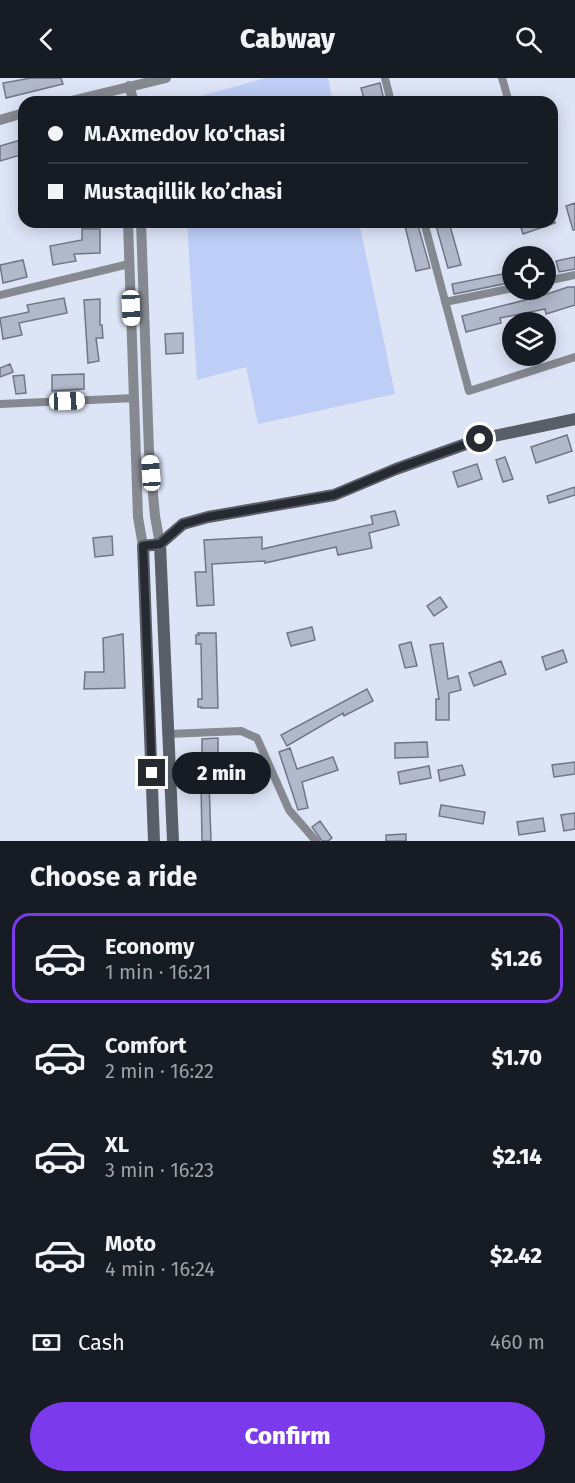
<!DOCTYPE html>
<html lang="en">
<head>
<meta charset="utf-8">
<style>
  body { margin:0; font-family:"Fira Sans",sans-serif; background:#20242c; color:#f1f3f6; height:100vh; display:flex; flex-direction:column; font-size:22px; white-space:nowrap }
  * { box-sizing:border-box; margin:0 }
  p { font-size:20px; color:#9ea1a6 }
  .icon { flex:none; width:33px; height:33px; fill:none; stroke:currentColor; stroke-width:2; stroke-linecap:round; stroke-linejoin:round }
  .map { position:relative; height:763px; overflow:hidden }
  .drawer { display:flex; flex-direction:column; background:#171b24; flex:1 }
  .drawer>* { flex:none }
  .guide { position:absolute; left:18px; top:18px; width:540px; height:132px; border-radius:18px; box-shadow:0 3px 15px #0003; display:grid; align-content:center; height:132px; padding:0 30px; background:#171b24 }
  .fabs { position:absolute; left:502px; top:168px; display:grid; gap:12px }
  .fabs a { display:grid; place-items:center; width:54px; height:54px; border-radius:50%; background:#171b24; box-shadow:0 3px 15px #0003; font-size:30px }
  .end { position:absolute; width:27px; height:27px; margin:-14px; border:8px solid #282a31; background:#fff; box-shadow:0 0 0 3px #fff }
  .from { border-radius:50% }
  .bubble { position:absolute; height:42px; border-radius:21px; background:#171b24; box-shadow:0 3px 15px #0003; font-size:20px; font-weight:800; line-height:42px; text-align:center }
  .car { position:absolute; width:18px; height:36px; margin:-18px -9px; border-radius:8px; box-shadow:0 0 4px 2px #0007; background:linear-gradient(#fff 24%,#345 0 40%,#fff 0 76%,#345 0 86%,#fff 0) }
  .guide b { display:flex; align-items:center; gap:21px; height:57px; font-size:22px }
  .guide b+b { border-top:2px solid #363941 }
  .guide i { width:15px; height:15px; background:#f1f3f6 }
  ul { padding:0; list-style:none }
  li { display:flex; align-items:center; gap:18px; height:90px; margin:0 12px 9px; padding:0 18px; border:3px solid transparent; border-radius:18px }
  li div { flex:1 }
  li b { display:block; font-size:22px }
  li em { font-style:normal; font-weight:800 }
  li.on { border-color:#7c3aed }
  li>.icon { width:54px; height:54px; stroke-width:1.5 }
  h2 { padding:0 30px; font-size:27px; line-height:72px }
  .pay { display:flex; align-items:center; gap:15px; height:66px; padding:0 30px; font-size:22px }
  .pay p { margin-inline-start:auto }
  .button { display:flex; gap:12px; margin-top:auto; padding:12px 30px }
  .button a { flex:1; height:69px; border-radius:36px; background:#7c3aed; color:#fff; font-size:24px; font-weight:800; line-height:69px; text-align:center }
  header { display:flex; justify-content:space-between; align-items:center; height:78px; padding:0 30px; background:#171b24; font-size:27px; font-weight:800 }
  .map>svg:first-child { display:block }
  .green { fill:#becef7 }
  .building { fill:#b1b8c9; stroke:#707686; stroke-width:1.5 }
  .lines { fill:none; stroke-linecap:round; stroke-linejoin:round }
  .minor { stroke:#868990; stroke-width:8 }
  .tertiary { stroke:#868990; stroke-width:10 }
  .secondary { stroke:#5a5e68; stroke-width:12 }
  .route { stroke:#282a31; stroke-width:8 }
</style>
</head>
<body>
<header><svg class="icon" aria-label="back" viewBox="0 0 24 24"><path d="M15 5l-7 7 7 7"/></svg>Cabway<svg class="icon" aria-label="search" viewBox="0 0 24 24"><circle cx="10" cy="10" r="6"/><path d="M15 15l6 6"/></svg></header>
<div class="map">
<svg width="575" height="763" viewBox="0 0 575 763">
  <rect width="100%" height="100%" fill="#dde4f6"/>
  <path class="green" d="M266,0h62l5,24h-155z
    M187,144h172l36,172 -137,30 -12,-57 -49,13z"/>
  <path class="building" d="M31,0h30l2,6 -57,14 -3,-15z
    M380,5l4,17 -19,2 -4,-14z
    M24,61v15l-24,7v-15z
    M575,125v27h-2l-7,-24z
    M404,144h13l13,46 -14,3z
    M435,144h14l12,43 -13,3z
    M519,144h36v1l-32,11z
    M82,151h18v24l-26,1 2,7 -23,4 -3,-19 32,-6z
    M575,179v12l-16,3 -3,-11z
    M23,182l4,17 -24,6 -3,-18z
    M513,194v10l-59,12 -2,-10z
    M568,209h7v18l-29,9 -1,-5 -45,9 1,5 -35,9 -4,-16 79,-20z
    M64,220l3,15 -48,10 3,12 -19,4 -3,-21 29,-6 -2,-7z
    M100,221v26h2l1,13h-7l3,23 -11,2 -4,-63z
    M183,255v20l-17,1 -1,-20z
    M10,286l3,8 -13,5v-9z
    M84,296v15l-32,2v-16z
    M24,297l2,18 -10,1 -3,-18z
    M567,357l5,16 -36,12 -5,-16z
    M505,379l8,22 -10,3 -7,-22z
    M477,386l5,15 -24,8 -5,-15z
    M575,409v8l-26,8 -2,-7z
    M395,433l4,14 -30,8 3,15 -34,7 -2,-8 -71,16v-2l-53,3 2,41 -17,1 -2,-34h11l-2,-32 58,-3v12l111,-25 -2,-8z
    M112,458l1,19 -18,2 -2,-19z
    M440,519l7,10 -13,9 -7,-10z
    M312,549l3,13 -24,6 -4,-13z
    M198,555h18l2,75h-17v-1h-3v-8h4l-1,-55h-5v-9h3z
    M123,556l2,54 -41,1 1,-17h19l-1,-34z
    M411,564l6,24 -12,2 -6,-23z
    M443,565l5,36 10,-3 3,14 -12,3v27h-13v-21h3l-9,-54z
    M563,572l4,12 -21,8 -4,-13z
    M501,583l5,13 -32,12 -5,-13z
    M367,611l6,12 -29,15 -1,-3 -56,33 -6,-11z
    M218,660v18l-16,1v-18z
    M427,664l1,15 -33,1v-15z
    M290,670l7,21 36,-12 5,13 -36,12 6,26 -10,2 -19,-58z
    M575,684v12l-21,3 -2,-12z
    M462,687l3,10 -25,6 -2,-11z
    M429,688l2,12 -31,6 -2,-12z
    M201,703h8l2,60h-9z
    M441,727l44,7 -2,12 -44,-8z
    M575,735v16l-11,2 -3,-16z
    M543,740l2,13 -26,4 -2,-13z
    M320,743l12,17 -4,3h-6l-10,-14z
    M406,756v7h-20v-6z"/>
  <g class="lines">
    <path class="minor" d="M385,0l6,24
      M502,0l7,24
      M424,144l45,169 106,-34
      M546,203l29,-6
      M0,217l129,-31
      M445,224l68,-14
      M0,326l135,-6
      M168,656l73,-3 16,7 32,72 27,31"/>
    <path class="tertiary" d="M129,8l5,16
      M67,24l99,-24
      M0,42l24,-7
      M128,144l10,295 5,29
      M141,144l8,229 6,65 5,28"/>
    <path class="secondary" d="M160,466l13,297
      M154,763l-11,-295 17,-2 23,-20 25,-7 126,-22 62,-26 84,-30 95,-20"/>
  </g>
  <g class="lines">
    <path class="route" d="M152,695l-9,-227 17,-2 23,-20 25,-7 126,-22 62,-26 84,-30"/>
  </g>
</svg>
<div class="fabs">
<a><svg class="icon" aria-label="locate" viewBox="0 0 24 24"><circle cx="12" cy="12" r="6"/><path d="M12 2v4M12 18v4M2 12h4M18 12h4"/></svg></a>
<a><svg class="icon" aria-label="layers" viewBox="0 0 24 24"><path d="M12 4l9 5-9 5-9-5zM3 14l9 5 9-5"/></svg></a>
</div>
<i class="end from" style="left:480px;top:361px"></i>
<i class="end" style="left:152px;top:695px"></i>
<div class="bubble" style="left:172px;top:674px;width:99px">2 min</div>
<i class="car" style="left:131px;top:230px;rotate:178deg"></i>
<i class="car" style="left:67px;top:323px;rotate:88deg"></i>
<i class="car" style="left:151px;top:395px;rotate:356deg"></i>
<div class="guide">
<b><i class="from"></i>M.Axmedov ko'chasi</b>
<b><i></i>Mustaqillik ko’chasi</b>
</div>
</div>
<section class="drawer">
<h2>Choose a ride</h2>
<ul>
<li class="on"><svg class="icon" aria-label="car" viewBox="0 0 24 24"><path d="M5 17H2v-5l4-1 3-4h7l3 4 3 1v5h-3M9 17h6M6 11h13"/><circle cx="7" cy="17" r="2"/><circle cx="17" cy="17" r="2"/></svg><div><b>Economy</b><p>1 min · 16:21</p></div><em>$1.26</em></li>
<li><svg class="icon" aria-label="car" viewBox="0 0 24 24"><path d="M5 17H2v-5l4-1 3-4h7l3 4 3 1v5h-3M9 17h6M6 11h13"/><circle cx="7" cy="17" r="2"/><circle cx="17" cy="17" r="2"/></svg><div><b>Comfort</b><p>2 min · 16:22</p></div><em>$1.70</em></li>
<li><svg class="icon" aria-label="car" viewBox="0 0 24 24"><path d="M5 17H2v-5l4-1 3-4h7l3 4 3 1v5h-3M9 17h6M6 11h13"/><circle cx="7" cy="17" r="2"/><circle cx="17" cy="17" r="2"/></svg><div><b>XL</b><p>3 min · 16:23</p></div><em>$2.14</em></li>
<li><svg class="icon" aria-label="car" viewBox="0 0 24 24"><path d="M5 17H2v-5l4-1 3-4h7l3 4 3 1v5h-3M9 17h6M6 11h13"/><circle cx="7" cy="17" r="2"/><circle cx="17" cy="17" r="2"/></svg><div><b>Moto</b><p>4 min · 16:24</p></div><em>$2.42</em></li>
</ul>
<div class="pay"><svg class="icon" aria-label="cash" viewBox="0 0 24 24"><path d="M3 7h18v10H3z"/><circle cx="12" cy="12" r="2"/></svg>Cash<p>460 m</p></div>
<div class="button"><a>Confirm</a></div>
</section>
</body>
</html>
